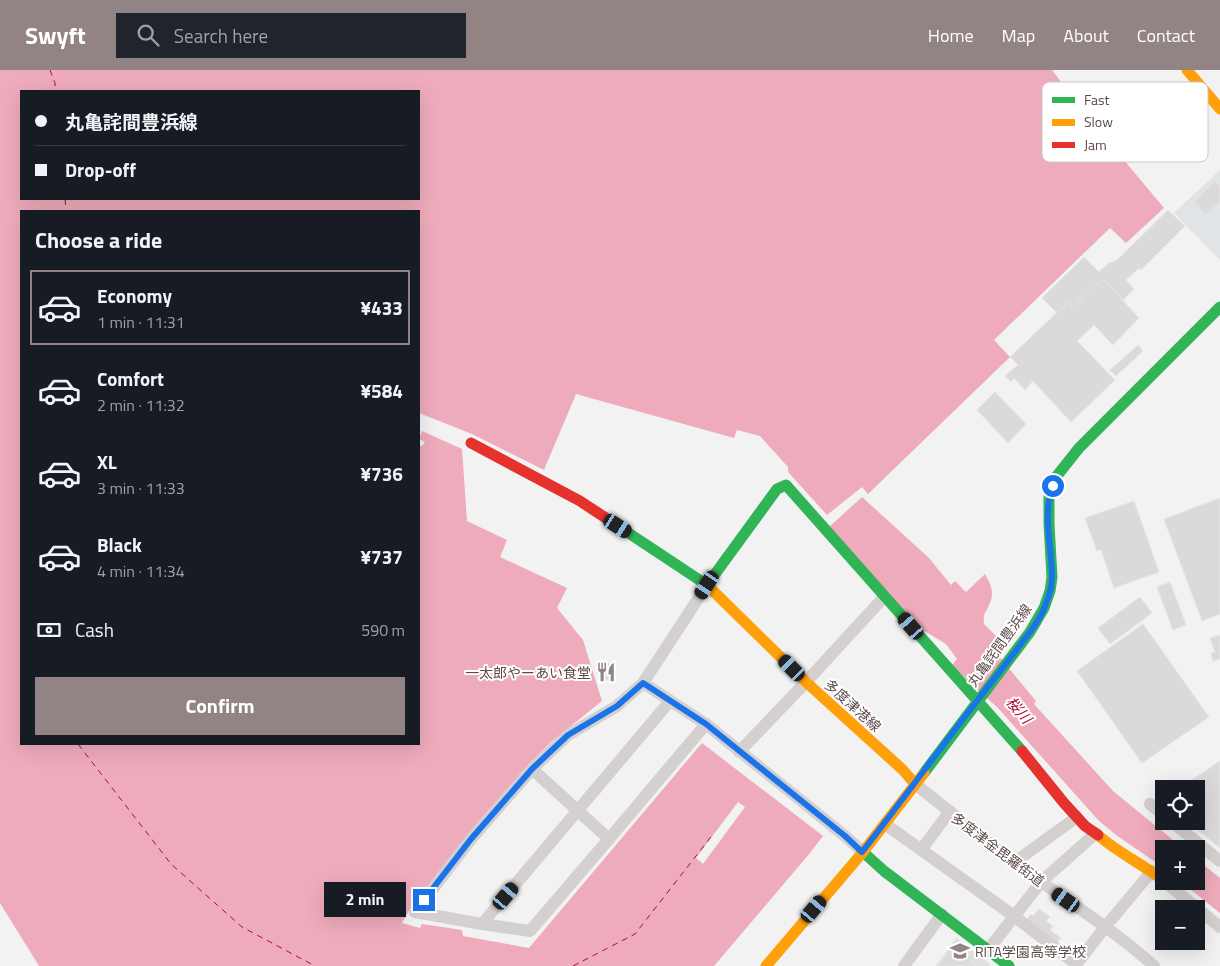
<!DOCTYPE html>
<html lang="en">
<head>
<meta charset="utf-8">
<style>
  body { margin:0; font-family:"Titillium Web","Noto Sans JP",sans-serif; background:#20242c; color:#f1f3f6; height:100vh; display:flex; flex-direction:column; font-size:19px; white-space:nowrap }
  * { box-sizing:border-box; margin:0 }
  p { font-size:16px; color:#9ea1a6 }
  .icon { flex:none; width:28px; height:28px; fill:none; stroke:currentColor; stroke-width:2; stroke-linecap:round; stroke-linejoin:round }
  .map { position:relative; flex:1; overflow:hidden }
  .panel { position:absolute; left:20px; top:140px; width:400px; height:535px; display:flex; flex-direction:column; background:#171b24; border-radius:0px; box-shadow:0 5px 20px #0002 }
  .panel>* { flex:none }
  .top-card { position:absolute; left:20px; top:20px; width:400px; height:110px; border-radius:0px; box-shadow:0 5px 20px #0002; display:grid; align-content:center; height:110px; padding:0 15px; background:#171b24 }
  .fabs { position:absolute; left:1155px; top:710px; display:grid; gap:10px }
  .fabs a { display:grid; place-items:center; width:50px; height:50px; border-radius:0px; background:#171b24; box-shadow:0 5px 20px #0002; font-size:25px }
  .end { position:absolute; width:22px; height:22px; margin:-11px; border:6px solid #1a73e8; background:#fff; box-shadow:0 0 0 2px #fff }
  .from { border-radius:50% }
  .bubble { position:absolute; height:35px; border-radius:0px; background:#171b24; box-shadow:0 5px 20px #0002; font-size:16px; font-weight:700; line-height:35px; text-align:center }
  .car { position:absolute; width:15px; height:30px; margin:-15px -8px; border-radius:6px; box-shadow:0 0 4px 1px #0007; background:linear-gradient(#222 24%,#8ab4d8 0 40%,#222 0 76%,#8ab4d8 0 86%,#222 0) }
  .top-card b { display:flex; align-items:center; gap:18px; height:48px; font-size:19px }
  .top-card b+b { border-top:1px solid #363941 }
  .top-card i { width:12px; height:12px; background:#f1f3f6 }
  ul { padding:0; list-style:none }
  li { display:flex; align-items:center; gap:15px; height:75px; margin:0 10px 8px; padding:0 5px; border:2px solid transparent; border-radius:0px }
  li div { flex:1 }
  li b { display:block; font-size:19px }
  li em { font-style:normal; font-weight:700 }
  li.active { border-color:#928484 }
  li>.icon { width:45px; height:45px; stroke-width:1.5 }
  h2 { padding:0 15px; font-size:22px; line-height:60px }
  .pay { display:flex; align-items:center; gap:12px; height:55px; padding:0 15px; font-size:19px }
  .pay p { margin-inline-start:auto }
  .button { display:flex; gap:10px; margin-top:auto; padding:10px 15px }
  .button a { flex:1; height:58px; border-radius:0px; background:#928484; color:#fff; font-size:20px; font-weight:700; line-height:58px; text-align:center }
  header { display:flex; align-items:center; gap:30px; box-sizing:border-box; height:70px; padding:0 25px; background:#928484; color:#fff }
  header strong { font-size:24px }
  nav { display:flex; gap:28px; margin-inline-start:auto; font-size:18px }
  .search { width:350px; height:45px; background:#20242c; display:flex; align-items:center; gap:12px; box-sizing:border-box; padding:0 18px; border-radius:0px; color:#9ea1a6; font-size:19px }
  .map>svg:first-child { display:block }
  .commercial { fill:#e0e4e6 }
  .education { fill:#e2e0df }
  .water { fill:#eeabbb; fill-rule:evenodd }
  .pier { fill:#f2f2f2 }
  .lines { fill:none; stroke-linecap:round; stroke-linejoin:round }
  .ferry { stroke:#ad0c33; stroke-width:1; stroke-dasharray:6 5; stroke-linecap:butt }
  .building { fill:#dbd9d9; stroke:#e5e4e3 }
  .street { stroke:#d4d0d0; stroke-width:12 }
  .fast { stroke:#30b455; stroke-width:11 }
  .slow { stroke:#ff9f0a; stroke-width:11 }
  .jam { stroke:#e5322d; stroke-width:11 }
  .route { stroke:#1a73e8; stroke-width:6 }
  .labels { text-anchor:middle; dominant-baseline:central; stroke-width:4; stroke-linejoin:round; paint-order:stroke }
  .street-label { font-size:14px; fill:#5e4948; stroke:#fff }
  .poi-label { font-size:14px; fill:#5e4948; stroke:#fff; text-anchor:end }
  .water-label { font-size:15px; font-style:italic; fill:#ad0c33; stroke:#fff }
  .key { fill:#fff; stroke:#cfc8c8; stroke-width:1 }
  .key-label { font-size:14px; fill:#5e4948 }
</style>
</head>
<body>
<header>
<strong>Swyft</strong>
<div class="search"><svg class="icon" aria-label="search" viewBox="0 0 24 24"><circle cx="10" cy="10" r="6"/><path d="M15 15l6 6"/></svg>Search here</div>
<nav><a>Home</a><a>Map</a><a>About</a><a>Contact</a></nav>
</header>
<div class="map">
<svg width="1220" height="896" viewBox="0 0 1220 896">
  <rect width="100%" height="100%" fill="#f2f2f2"/>
  <path class="commercial" d="M1220,100v90l-46,-47z"/>
  <path class="education" d="M956,868l34,26 -1,2h-53z"/>
  <path class="water" d="M0,0h1052l31,41 81,97 -38,35 -16,-15 -116,112 16,17 -142,137 -6,-7 -35,28 -39,-43v-5l-28,-31 -23,-6 -3,8 -158,-44 -32,76 -72,-36 -53,-21v-202h-398v533h398v-299l3,1 3,-4 -6,-3 3,-8 40,18 5,72 40,19 -7,17 67,31 -10,20 26,32 19,61 -51,41 -24,24 -113,141h-3l-9,16 18,5 2,-4 40,6 1,6 66,12 173,-205 121,93 -13,17 -96,113h-675l-39,-63zM21,21h398v108h-398z
    M862,427l67,61 22,27 4,-4 11,11 19,-18c6,10 10,20 4,31 -4,10 -6,7 -5,19l15,15 -7,9 44,53 -2,3 79,87 71,58h-20v19l-48,-33 -17,-14 -101,-113 -31,-28 -15,-15 5,-6 -11,-15 -28,-17 -89,-100z
    M1196,789l24,19v35l-40,-32h16z"/>
  <path class="pier" d="M738,732l7,5 -42,57 -7,-6z"/>
  <g class="lines">
    <path class="ferry" d="M50,0l5,13v8
      M65,129l1,12
      M78,674l93,120 71,63 73,39
      M573,896l62,-32 79,-101"/>
  </g>
  <path class="building" d="M1215,111l5,6v15l-14,13 -12,-13z
    M1168,140l17,16 -44,44 -2,-2 -13,12 8,9 -11,11 -20,-21 -30,28 -5,-5 -11,11 -15,-15 42,-41 15,15 10,-9 7,-2z
    M1103,209l36,39 -26,27 -19,-20 -17,16 38,39 -44,42 -38,-41 -8,9 -11,-12 -3,4 -6,-6 13,-11 -8,-8 58,-55 5,5z
    M1138,275l5,6 -27,25 -6,-6z
    M995,322l31,32 -18,19 -31,-33z
    M1220,428v116l-18,7 -38,-102z
    M1134,431l25,71 -45,16 -13,-39 -4,2 -12,-33z
    M1170,512l16,43 -13,5 -16,-43z
    M1140,527l12,16 -42,31 -12,-16z
    M1143,554l66,93 -67,46 -65,-92z
    M1220,565v24l-7,2 -2,-8 4,-1 -5,-14z
    M609,593l5,14 -10,4 -5,-14z
    M1220,691v87l-33,-27h9v-32h-11l-2,-3z
    M1039,839l11,8 -4,4 7,5 -3,4 11,8 -4,5 -31,-23 5,-6 2,2z
    M951,877l11,8 2,-3 9,6 -3,4 6,4h-38z"/>
  <g class="lines">
    <path class="street" d="M643,613l63,41 139,112 18,16
      M706,654l-97,115 -77,-70 36,-34 49,-29 26,-23 64,-98
      M739,682l67,-70 79,-86
      M532,699l-61,70 -56,73 67,12 48,7 79,-92
      M915,714c36,28 71,58 108,85 44,32 90,60 131,97
      M1150,734l14,11
      M1171,751l49,40
      M885,754l129,92 62,48
      M921,780l29,-39
      M1015,792l62,-45
      M1164,811l56,46
      M482,854l188,-223
      M988,880l53,-68 55,-49
      M904,896l38,-52
      M1075,896l31,-40 46,-55"/>
    <path class="fast" d="M624,460l83,55 70,-96 9,-4 236,266
      M924,703l106,-141 14,-24 6,-17 2,-14 -3,-53v-28l7,-19 23,-29 141,-141
      M863,782l21,19 125,95"/>
    <path class="slow" d="M1187,0l33,39
      M707,515l99,97 97,88 12,14
      M1098,765c20,18 45,29 66,46
      M766,896l97,-114 61,-79"/>
    <path class="jam" d="M471,373l109,58 44,29
      M1022,681l42,52 21,23 13,9"/>
  </g>
  <g class="lines">
    <path class="route" d="M424,830l47,-61 61,-70 36,-34 49,-29 26,-23 63,41 139,112 17,16c39,-50 76,-101 115,-151 15,-20 31,-39 46,-60 8,-10 18,-23 22,-35 4,-9 7,-19 7,-30 0,-29 -10,-62 1,-90"/>
  </g>
  <defs>
    <symbol id="restaurant-bare" viewBox="-9 -9 18 18"><path d="M-5-6h1v4h1v-4h1v4h1v-4h1v5L-1.5 .5V6h-2V.5L-5-1ZM5-6V6H3V1.5H1.5Q1.5-4 5-6Z" fill="#928484" stroke="#fff" stroke-width="2.5" paint-order="stroke"/></symbol>
    <symbol id="school-bare" viewBox="-9 -9 18 18"><path d="M0-5L7-2L0 1L-7-2ZM-4 1L0 2.5L4 1V4Q0 6-4 4Z" fill="#928484" stroke="#fff" stroke-width="2.5" paint-order="stroke"/></symbol>
  </defs>
  <g fill-rule="evenodd">
    <use href="#restaurant-bare" x="592" y="588" width="28" height="28"/>
    <use href="#school-bare" x="946" y="867" width="28" height="28"/>
  </g>
  <g class="labels">
    <g class="street-label">
      <text transform="translate(999 575) rotate(-54)">丸亀詫間豊浜線</text>
      <text transform="translate(853 635) rotate(42)">多度津港線</text>
      <text transform="translate(998 779) rotate(37)">多度津金毘羅街道</text>
    </g>
    <g class="poi-label">
      <text x="591" y="602">一太郎やーあい食堂</text>
      <text x="975" y="881" text-anchor="start">RITA学園高等学校</text>
    </g>
    <g class="water-label">
      <text transform="translate(1019 640) rotate(49)">桜川</text>
    </g>
  </g>
  <rect x="1042" y="12" width="166" height="80" rx="8" class="key"/>
  <rect x="1052" y="27" width="23" height="6" fill="#30b455"/>
  <rect x="1052" y="49" width="23" height="7" fill="#ff9f0a"/>
  <rect x="1052" y="72" width="23" height="6" fill="#e5322d"/>
  <g class="key-label">
    <text x="1084" y="35">Fast</text>
    <text x="1084" y="57">Slow</text>
    <text x="1084" y="80">Jam</text>
  </g>
</svg>
<div class="fabs">
<a><svg class="icon" aria-label="locate" viewBox="0 0 24 24"><circle cx="12" cy="12" r="6"/><path d="M12 2v4M12 18v4M2 12h4M18 12h4"/></svg></a>
<a>+</a>
<a>−</a>
</div>
<i class="end from" style="left:1053px;top:416px"></i>
<i class="end" style="left:424px;top:830px"></i>
<div class="bubble" style="left:324px;top:812px;width:82px">2 min</div>
<i class="car" style="left:618px;top:456px;rotate:123deg"></i>
<i class="car" style="left:707px;top:515px;rotate:213deg"></i>
<i class="car" style="left:911px;top:556px;rotate:319deg"></i>
<i class="car" style="left:792px;top:598px;rotate:315deg"></i>
<i class="car" style="left:506px;top:826px;rotate:40deg"></i>
<i class="car" style="left:1066px;top:830px;rotate:305deg"></i>
<i class="car" style="left:814px;top:839px;rotate:40deg"></i>
<div class="top-card">
<b><i class="from"></i>丸亀詫間豊浜線</b>
<b><i></i>Drop-off</b>
</div>
<section class="panel">
<h2>Choose a ride</h2>
<ul>
<li class="active"><svg class="icon" aria-label="car" viewBox="0 0 24 24"><path d="M5 17H2v-5l4-1 3-4h7l3 4 3 1v5h-3M9 17h6M6 11h13"/><circle cx="7" cy="17" r="2"/><circle cx="17" cy="17" r="2"/></svg><div><b>Economy</b><p>1 min · 11:31</p></div><em>¥433</em></li>
<li><svg class="icon" aria-label="car" viewBox="0 0 24 24"><path d="M5 17H2v-5l4-1 3-4h7l3 4 3 1v5h-3M9 17h6M6 11h13"/><circle cx="7" cy="17" r="2"/><circle cx="17" cy="17" r="2"/></svg><div><b>Comfort</b><p>2 min · 11:32</p></div><em>¥584</em></li>
<li><svg class="icon" aria-label="car" viewBox="0 0 24 24"><path d="M5 17H2v-5l4-1 3-4h7l3 4 3 1v5h-3M9 17h6M6 11h13"/><circle cx="7" cy="17" r="2"/><circle cx="17" cy="17" r="2"/></svg><div><b>XL</b><p>3 min · 11:33</p></div><em>¥736</em></li>
<li><svg class="icon" aria-label="car" viewBox="0 0 24 24"><path d="M5 17H2v-5l4-1 3-4h7l3 4 3 1v5h-3M9 17h6M6 11h13"/><circle cx="7" cy="17" r="2"/><circle cx="17" cy="17" r="2"/></svg><div><b>Black</b><p>4 min · 11:34</p></div><em>¥737</em></li>
</ul>
<div class="pay"><svg class="icon" aria-label="cash" viewBox="0 0 24 24"><path d="M3 7h18v10H3z"/><circle cx="12" cy="12" r="2"/></svg>Cash<p>590 m</p></div>
<div class="button"><a>Confirm</a></div>
</section>
</div>
</body>
</html>
